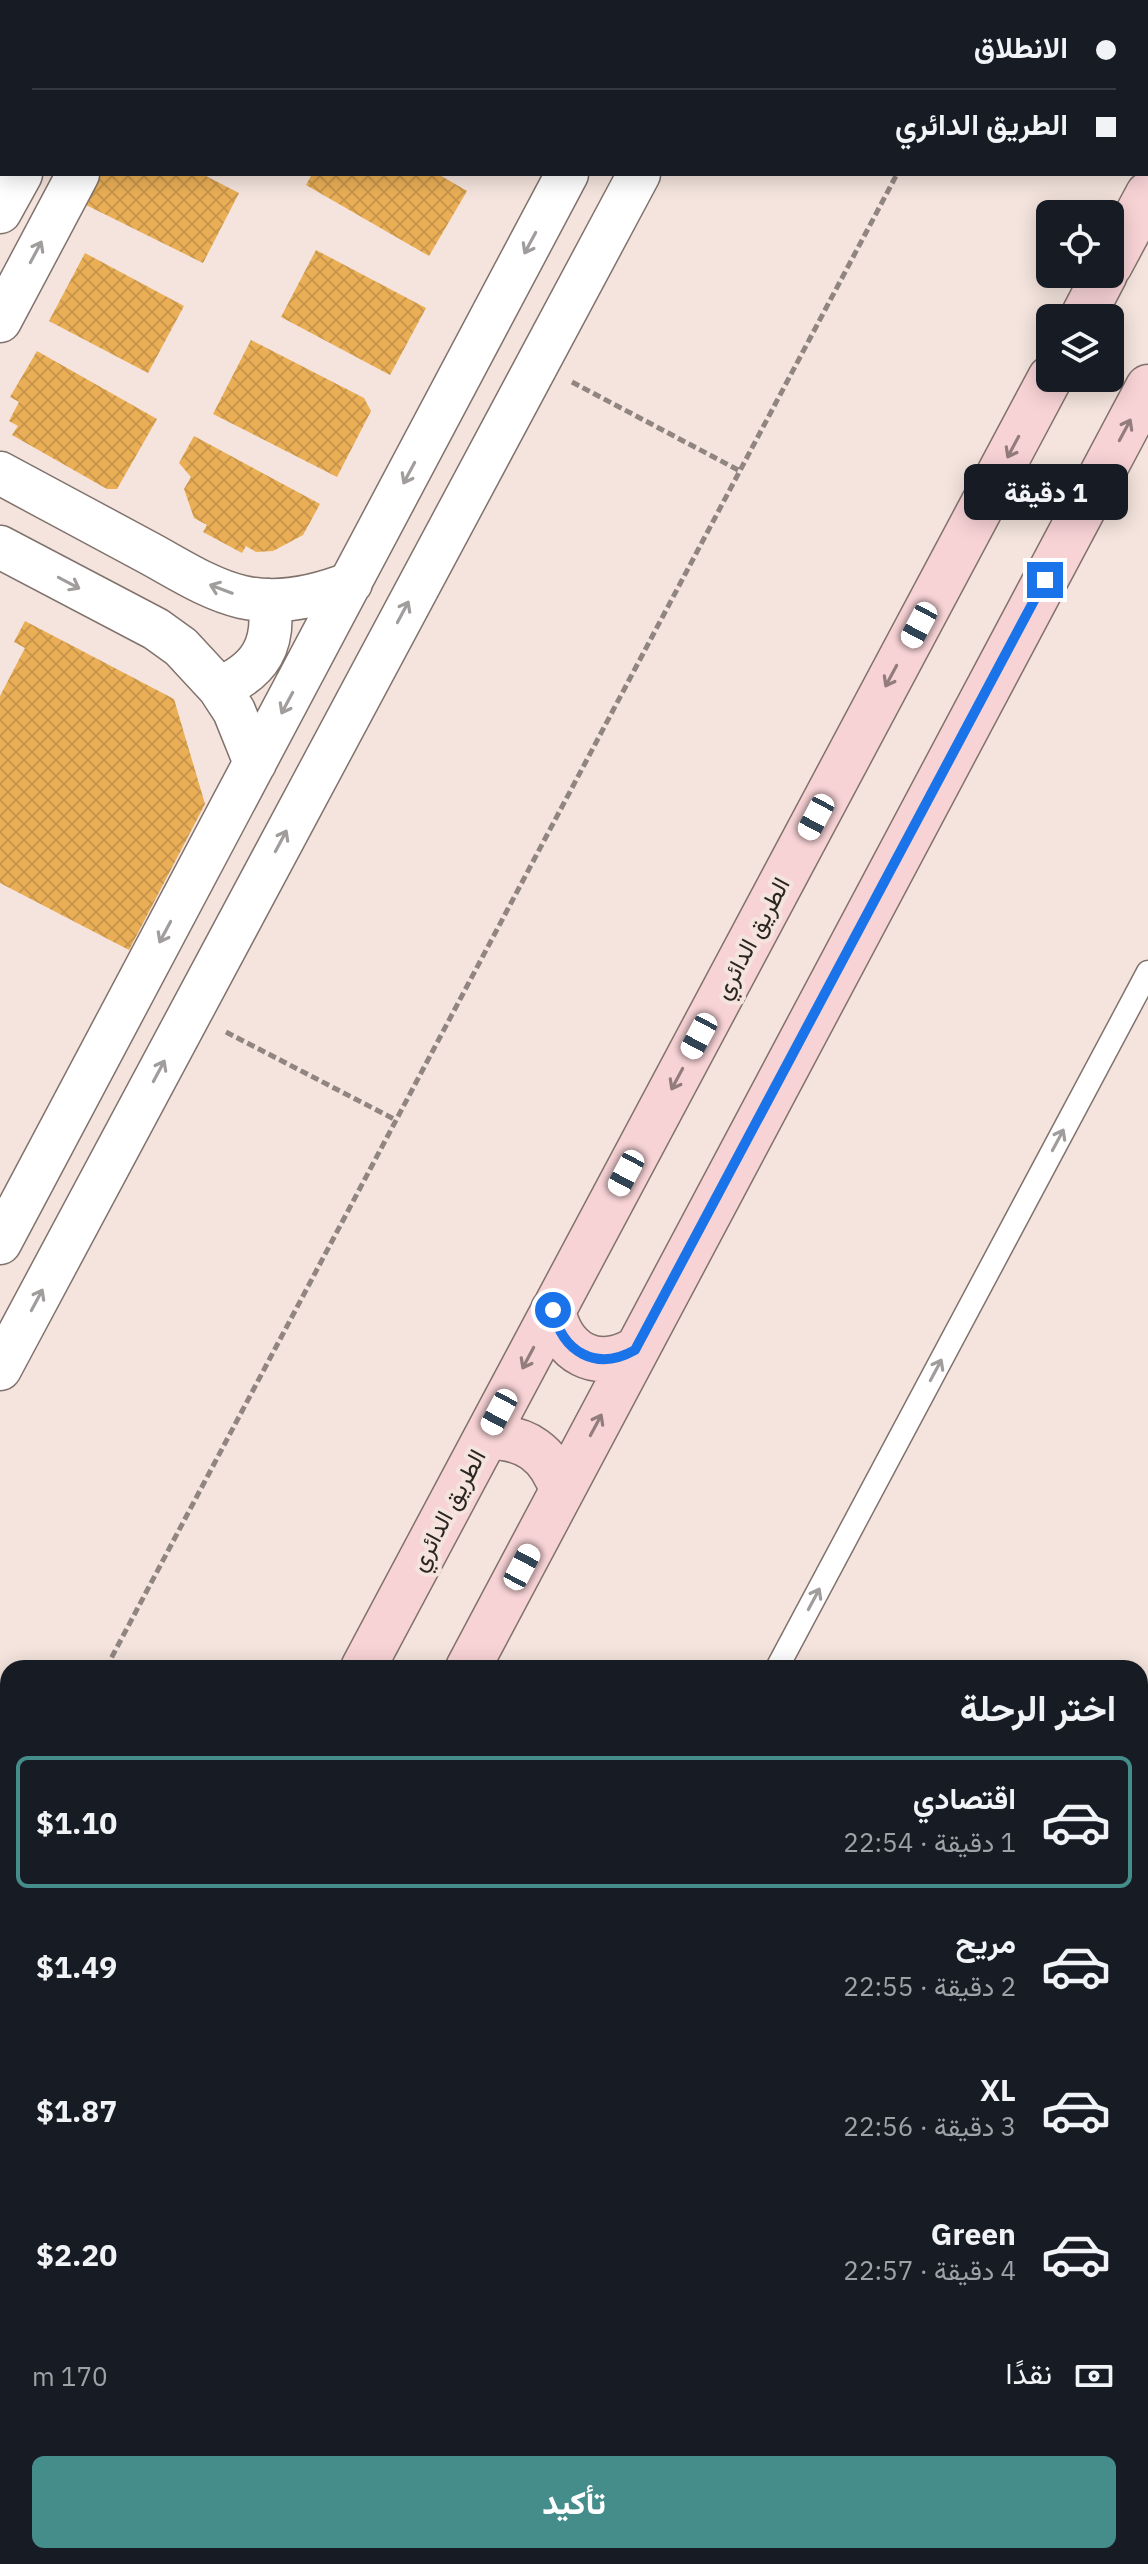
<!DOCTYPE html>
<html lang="ar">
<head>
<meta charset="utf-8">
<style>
  body { margin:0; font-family:"IBM Plex Sans",Vazirmatn,sans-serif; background:#242831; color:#f1f3f6; direction:rtl; height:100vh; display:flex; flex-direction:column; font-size:30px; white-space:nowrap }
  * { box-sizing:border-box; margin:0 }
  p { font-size:26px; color:#9ea1a6 }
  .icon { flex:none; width:44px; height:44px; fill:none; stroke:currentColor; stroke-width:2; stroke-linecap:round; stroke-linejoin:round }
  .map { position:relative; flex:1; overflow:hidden; direction:ltr }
  .details { position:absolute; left:0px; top:1660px; width:1148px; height:904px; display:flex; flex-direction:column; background:#171b24; border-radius:24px 24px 0 0; box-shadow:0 4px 20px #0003; direction:rtl }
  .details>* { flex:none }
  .top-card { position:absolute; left:0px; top:0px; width:1148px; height:176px; box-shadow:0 4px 20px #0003; direction:rtl; display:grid; align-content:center; height:176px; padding:0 32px; background:#171b24 }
  .controls { position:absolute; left:1036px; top:200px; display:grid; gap:16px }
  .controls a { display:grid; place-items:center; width:88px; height:88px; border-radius:12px; background:#171b24; box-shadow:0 4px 20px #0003; font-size:40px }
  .end { position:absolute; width:36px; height:36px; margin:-18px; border:10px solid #1a73e8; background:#fff; box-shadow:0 0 0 4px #fff }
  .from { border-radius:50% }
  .bubble { position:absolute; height:56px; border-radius:12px; background:#171b24; box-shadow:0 4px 20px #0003; font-size:26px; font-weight:800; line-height:56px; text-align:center; direction:rtl }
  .car { position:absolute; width:24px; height:48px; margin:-24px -12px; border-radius:10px; box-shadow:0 0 6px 2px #0007; background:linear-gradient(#fff 24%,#345 0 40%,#fff 0 76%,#345 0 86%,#fff 0) }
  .top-card b { display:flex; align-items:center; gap:28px; height:76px; font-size:30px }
  .top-card b+b { border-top:2px solid #363941 }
  .top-card i { width:20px; height:20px; background:#f1f3f6 }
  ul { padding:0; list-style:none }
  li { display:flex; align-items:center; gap:24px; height:132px; margin:0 16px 12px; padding:0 16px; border:4px solid transparent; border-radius:12px }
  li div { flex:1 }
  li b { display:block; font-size:30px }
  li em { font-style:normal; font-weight:800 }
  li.current { border-color:#458d8b }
  li>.icon { width:72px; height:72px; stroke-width:1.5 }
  h2 { padding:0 32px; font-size:36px; line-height:96px }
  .pay { display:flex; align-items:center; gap:20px; height:88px; padding:0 32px; font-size:30px }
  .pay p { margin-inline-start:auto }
  .primary-button { display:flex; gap:16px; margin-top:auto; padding:16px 32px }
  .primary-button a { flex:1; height:92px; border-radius:12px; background:#458d8b; color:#fff; font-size:32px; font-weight:800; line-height:92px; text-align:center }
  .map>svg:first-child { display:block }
  .building { fill:url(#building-cross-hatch) }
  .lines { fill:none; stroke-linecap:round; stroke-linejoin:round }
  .service-casing { stroke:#80726c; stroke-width:25 }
  .minor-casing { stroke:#80726c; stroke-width:45 }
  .secondary-casing { stroke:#80726c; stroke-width:47 }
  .path { stroke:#908580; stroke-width:5; stroke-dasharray:8 4; stroke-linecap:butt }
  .service { stroke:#fff; stroke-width:22 }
  .minor { stroke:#fff; stroke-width:42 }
  .secondary { stroke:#f8d3d6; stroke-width:44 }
  .oneway { stroke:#a09d9c }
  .oneway2 { stroke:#927c7c }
  .route { stroke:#1a73e8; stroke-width:10 }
  .labels { text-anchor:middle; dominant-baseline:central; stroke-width:8; stroke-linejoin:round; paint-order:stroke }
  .street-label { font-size:24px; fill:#2b2522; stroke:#f4e4dd }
</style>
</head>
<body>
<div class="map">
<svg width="1148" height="2564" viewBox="0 0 1148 2564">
  <defs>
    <pattern id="building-cross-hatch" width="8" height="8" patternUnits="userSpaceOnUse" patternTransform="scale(2)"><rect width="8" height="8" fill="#eaaf56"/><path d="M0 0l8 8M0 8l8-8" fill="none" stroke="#c9964b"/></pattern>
  </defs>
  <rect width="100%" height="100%" fill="#f4e4dd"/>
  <path class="building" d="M94,174h108l37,19 -36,70 -123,-61z
    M312,174h126l29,17 -38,65 -123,-71z
    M316,250l110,58 -36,67 -109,-58z
    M85,253l99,53 -36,67 -99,-52z
    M251,340l113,58 7,13 -34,66 -124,-63z
    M37,351l120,68 -40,70h-10l-95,-54 6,-9 -9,-5 10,-19 -9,-5z
    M194,436l126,68 -17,31 -30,16 -17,1 -10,-6 -4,7 -39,-21 4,-7 -13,-7 -10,-29 7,-12 -12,-14z
    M25,621l149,78 31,105 -76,146 -129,-67v-187l25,-48 -11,-6z"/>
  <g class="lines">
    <defs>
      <path id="service" d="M777,1668l371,-696"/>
      <path id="minor" d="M11,0l2,2
        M115,2l2,-2
        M169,2l1,-2
        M659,2l1,-2
        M733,2l1,-2
        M0,212l21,-38
        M0,321l78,-147
        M0,473c49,26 98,53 147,79 30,16 61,37 95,45 37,8 74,0 109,-14
        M0,547l156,82 25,18 38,41 15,23 21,52
        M219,688c41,-17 57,-43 50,-88
        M0,1243l567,-1069
        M0,1369l639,-1195
        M158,2556l12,8"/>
      <path id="secondary" d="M1110,265l38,-71
        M1082,318l23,-44
        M553,1310c9,43 43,62 82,40
        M486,1437c39,-1 64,16 76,54
        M363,1668l687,-1290
        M468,1668l680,-1281
        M0,2348l8,-15
        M0,2540l8,-16"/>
    </defs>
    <use href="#service" class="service-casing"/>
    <use href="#minor" class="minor-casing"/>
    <use href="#secondary" class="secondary-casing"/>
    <path class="path" d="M989,2l1,-2
      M572,382l168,89
      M226,1032l170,88
      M106,1668l791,-1494
      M0,1743l8,4
      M0,1868l8,-15"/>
    <use href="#service" class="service"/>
    <use href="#minor" class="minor"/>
    <use href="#secondary" class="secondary"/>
  </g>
  <defs><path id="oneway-shaft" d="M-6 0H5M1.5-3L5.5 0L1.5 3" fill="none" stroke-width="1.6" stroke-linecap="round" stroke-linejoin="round" transform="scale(2)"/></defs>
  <g class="oneway">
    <use href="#oneway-shaft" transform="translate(530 243) rotate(118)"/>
    <use href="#oneway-shaft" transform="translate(36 252) rotate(-62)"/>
    <use href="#oneway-shaft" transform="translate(409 473) rotate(118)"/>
    <use href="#oneway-shaft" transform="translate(69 583) rotate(28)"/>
    <use href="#oneway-shaft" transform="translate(221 589) rotate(-159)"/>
    <use href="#oneway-shaft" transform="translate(403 612) rotate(-62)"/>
    <use href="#oneway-shaft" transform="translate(287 703) rotate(118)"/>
    <use href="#oneway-shaft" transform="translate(281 841) rotate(-62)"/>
    <use href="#oneway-shaft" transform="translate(165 932) rotate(118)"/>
    <use href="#oneway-shaft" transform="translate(159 1071) rotate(-62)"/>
    <use href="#oneway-shaft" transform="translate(1058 1140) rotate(-62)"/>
    <use href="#oneway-shaft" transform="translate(37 1300) rotate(-62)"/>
    <use href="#oneway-shaft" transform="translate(936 1370) rotate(-62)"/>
    <use href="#oneway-shaft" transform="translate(814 1599) rotate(-62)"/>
  </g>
  <g class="oneway2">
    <use href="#oneway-shaft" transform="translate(1125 430) rotate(-62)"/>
    <use href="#oneway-shaft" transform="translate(1013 447) rotate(118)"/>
    <use href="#oneway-shaft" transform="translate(891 676) rotate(118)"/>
    <use href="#oneway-shaft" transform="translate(677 1079) rotate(118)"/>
    <use href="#oneway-shaft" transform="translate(528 1358) rotate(118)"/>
    <use href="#oneway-shaft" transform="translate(596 1425) rotate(-62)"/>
  </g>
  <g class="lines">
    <path class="route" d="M553,1310c9,42 43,62 82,40l410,-770"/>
  </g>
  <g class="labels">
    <g class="street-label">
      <text transform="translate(751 938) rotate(-62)">الطريق الدائري</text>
      <text transform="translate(447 1510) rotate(-62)">الطريق الدائري</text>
    </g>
  </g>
</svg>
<div class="controls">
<a><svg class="icon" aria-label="locate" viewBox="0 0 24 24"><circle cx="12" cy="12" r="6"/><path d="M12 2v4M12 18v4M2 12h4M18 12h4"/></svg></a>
<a><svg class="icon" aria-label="layers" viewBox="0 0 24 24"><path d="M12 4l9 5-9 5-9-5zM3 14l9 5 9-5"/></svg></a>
</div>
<i class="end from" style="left:553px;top:1310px"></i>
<i class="end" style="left:1045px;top:580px"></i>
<div class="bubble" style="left:964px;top:464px;width:164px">1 دقيقة</div>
<i class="car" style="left:919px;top:625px;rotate:208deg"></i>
<i class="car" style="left:816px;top:817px;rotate:208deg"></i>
<i class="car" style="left:699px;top:1036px;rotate:208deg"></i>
<i class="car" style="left:626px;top:1173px;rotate:208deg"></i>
<i class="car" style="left:499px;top:1412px;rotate:208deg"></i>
<i class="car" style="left:522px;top:1567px;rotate:28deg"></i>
<div class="top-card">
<b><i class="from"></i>الانطلاق</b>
<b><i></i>الطريق الدائري</b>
</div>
<section class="details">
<h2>اختر الرحلة</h2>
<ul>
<li class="current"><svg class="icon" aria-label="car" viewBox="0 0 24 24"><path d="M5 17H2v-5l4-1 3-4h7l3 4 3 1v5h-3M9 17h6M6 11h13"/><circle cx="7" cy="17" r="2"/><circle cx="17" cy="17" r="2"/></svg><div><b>اقتصادي</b><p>1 دقيقة · 22:54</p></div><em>$1.10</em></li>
<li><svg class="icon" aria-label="car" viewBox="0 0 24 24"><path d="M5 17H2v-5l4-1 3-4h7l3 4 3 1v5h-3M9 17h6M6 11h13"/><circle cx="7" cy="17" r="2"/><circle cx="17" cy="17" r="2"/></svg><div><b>مريح</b><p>2 دقيقة · 22:55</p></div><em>$1.49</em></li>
<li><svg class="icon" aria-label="car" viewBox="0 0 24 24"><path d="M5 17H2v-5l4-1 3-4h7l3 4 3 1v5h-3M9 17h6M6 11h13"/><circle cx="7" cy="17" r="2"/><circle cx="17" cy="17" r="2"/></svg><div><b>XL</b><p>3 دقيقة · 22:56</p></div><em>$1.87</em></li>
<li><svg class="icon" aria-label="car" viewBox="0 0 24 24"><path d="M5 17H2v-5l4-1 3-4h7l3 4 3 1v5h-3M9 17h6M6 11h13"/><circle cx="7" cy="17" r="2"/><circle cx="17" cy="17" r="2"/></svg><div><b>Green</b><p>4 دقيقة · 22:57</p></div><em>$2.20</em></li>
</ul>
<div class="pay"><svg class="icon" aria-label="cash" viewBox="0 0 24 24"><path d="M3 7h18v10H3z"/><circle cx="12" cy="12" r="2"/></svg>نقدًا<p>170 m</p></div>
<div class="primary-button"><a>تأكيد</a></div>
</section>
</div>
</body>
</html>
